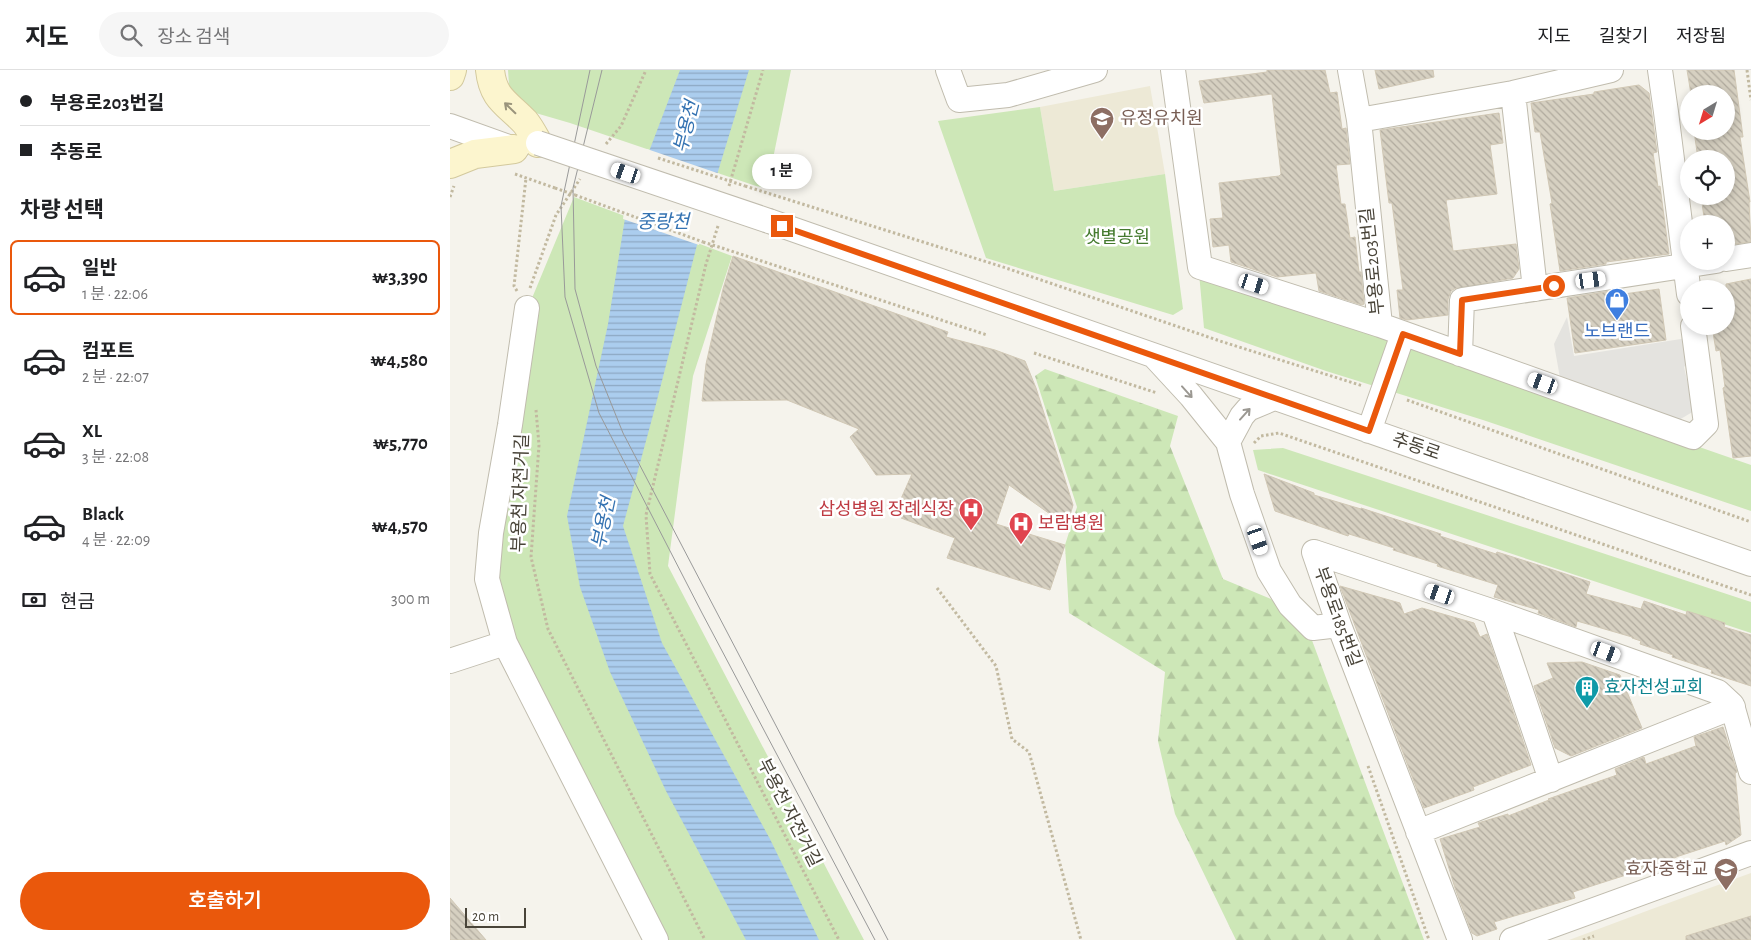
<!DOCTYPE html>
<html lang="ko">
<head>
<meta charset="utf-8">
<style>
  body { margin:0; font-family:"Alegreya Sans","Noto Sans KR",sans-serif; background:#f6f6f6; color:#202124; height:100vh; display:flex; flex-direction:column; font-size:19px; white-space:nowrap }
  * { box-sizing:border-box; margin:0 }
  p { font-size:16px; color:#757577 }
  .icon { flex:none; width:28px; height:28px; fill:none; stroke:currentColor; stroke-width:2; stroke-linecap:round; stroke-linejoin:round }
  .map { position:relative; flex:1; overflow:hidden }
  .details { display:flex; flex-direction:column; background:#fff; width:450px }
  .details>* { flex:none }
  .hud { display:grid; align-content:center; height:110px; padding:0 20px; background:#fff }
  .needle { width:32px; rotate:218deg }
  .tools { position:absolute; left:1230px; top:15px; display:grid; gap:10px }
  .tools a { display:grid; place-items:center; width:55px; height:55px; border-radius:50%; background:#fff; box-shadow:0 2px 8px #0003; font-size:25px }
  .scale { position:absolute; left:15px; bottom:12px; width:61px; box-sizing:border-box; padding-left:5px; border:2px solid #494439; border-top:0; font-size:14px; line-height:18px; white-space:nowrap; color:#494439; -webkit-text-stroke:4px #fff; paint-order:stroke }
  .end { position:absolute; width:22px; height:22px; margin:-11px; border:6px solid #ea580c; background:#fff; box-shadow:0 0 0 2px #fff }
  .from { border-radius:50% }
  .bubble { position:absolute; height:35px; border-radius:18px; background:#fff; box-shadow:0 2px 8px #0003; font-size:16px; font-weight:600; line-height:35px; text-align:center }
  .car { position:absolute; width:15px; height:30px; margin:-15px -8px; border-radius:6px; box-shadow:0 0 4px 1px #0007; background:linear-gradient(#fff 24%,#345 0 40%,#fff 0 76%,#345 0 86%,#fff 0) }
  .hud b { display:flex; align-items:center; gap:18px; height:48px; font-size:19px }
  .hud b+b { border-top:1px solid #e0e0e0 }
  .hud i { width:12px; height:12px; background:#202124 }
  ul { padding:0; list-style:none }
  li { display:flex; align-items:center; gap:15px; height:75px; margin:0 10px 8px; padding:0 10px; border:2px solid transparent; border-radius:8px }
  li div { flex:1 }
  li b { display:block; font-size:19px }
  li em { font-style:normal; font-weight:600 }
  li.on { border-color:#ea580c }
  li>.icon { width:45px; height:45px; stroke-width:1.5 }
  h2 { padding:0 20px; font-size:22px; line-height:60px }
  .pay { display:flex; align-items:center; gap:12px; height:55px; padding:0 20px; font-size:19px }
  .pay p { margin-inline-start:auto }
  .primary-button { display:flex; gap:10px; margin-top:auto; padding:10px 20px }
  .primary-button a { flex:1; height:58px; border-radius:30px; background:#ea580c; color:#fff; font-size:20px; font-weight:600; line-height:58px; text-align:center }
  header { display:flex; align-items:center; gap:30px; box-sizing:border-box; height:70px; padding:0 25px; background:#fff; border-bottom:1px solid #e0e0e0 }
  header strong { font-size:24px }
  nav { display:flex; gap:28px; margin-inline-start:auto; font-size:18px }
  .search { width:350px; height:45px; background:#f6f6f6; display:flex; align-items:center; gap:12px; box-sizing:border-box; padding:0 18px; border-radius:28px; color:#757577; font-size:19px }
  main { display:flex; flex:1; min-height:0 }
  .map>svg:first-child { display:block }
  .education { fill:#ede9d6 }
  .forest { fill:url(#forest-firs) }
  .park { fill:#cde7b7 }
  .parking { fill:#e4e3df }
  .water { fill:url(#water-rules) }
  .pier { fill:#f5f3ec }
  .building { fill:url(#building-back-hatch); stroke:#d1c8b5 }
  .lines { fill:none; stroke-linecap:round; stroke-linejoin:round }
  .street-casing { stroke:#c0bcae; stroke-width:26 }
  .secondary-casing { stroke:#d3c99d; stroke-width:30 }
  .path { stroke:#c2b9a0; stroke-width:3; stroke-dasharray:2.5 2.5; stroke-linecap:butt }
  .street { stroke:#fff; stroke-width:24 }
  .secondary { stroke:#fcf5ce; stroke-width:28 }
  .tram { stroke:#999; stroke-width:1 }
  .street-bridge-casing { stroke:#c0bcae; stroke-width:26; stroke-linecap:butt }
  .path-bridge { stroke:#c2b9a0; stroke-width:3; stroke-dasharray:2.5 2.5; stroke-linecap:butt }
  .street-bridge { stroke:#fff; stroke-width:24 }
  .oneway { stroke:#9a947c }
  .oneway2 { stroke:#9b9892 }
  .route { stroke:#ea580c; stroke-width:6 }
  .labels { text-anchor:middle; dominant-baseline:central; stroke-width:5; stroke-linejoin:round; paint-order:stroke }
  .education-label { font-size:18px; fill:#785e54; stroke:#fff; text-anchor:start }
  .park-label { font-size:18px; fill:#447a2e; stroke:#fff }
  .street-label { font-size:18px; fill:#494439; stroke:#fff }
  .shop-label { font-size:18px; fill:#366cbe; stroke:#fff }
  .health-label { font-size:18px; fill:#be3a42; stroke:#fff; text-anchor:end }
  .culture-label { font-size:18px; fill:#0d838f; stroke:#fff; text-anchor:start }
  .water-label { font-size:19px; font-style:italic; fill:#3573b2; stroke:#fff }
</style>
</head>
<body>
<header>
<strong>지도</strong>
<div class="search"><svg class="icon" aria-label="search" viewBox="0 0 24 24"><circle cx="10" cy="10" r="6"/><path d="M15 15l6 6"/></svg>장소 검색</div>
<nav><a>지도</a><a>길찾기</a><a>저장됨</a></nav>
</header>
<main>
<section class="details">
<div class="hud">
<b><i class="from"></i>부용로203번길</b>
<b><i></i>추동로</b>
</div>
<h2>차량 선택</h2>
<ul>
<li class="on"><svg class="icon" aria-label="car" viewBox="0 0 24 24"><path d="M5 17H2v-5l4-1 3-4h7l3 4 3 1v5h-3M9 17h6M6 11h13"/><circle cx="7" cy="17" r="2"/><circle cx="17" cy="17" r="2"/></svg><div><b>일반</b><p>1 분 · 22:06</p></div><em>₩3,390</em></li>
<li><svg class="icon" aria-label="car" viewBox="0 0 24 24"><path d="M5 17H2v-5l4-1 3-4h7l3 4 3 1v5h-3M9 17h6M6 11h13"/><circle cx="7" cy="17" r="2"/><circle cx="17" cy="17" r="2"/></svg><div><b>컴포트</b><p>2 분 · 22:07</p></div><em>₩4,580</em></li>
<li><svg class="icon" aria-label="car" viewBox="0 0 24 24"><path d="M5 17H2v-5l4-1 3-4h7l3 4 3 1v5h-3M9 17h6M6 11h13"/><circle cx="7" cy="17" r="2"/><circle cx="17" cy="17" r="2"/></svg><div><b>XL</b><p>3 분 · 22:08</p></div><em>₩5,770</em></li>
<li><svg class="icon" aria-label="car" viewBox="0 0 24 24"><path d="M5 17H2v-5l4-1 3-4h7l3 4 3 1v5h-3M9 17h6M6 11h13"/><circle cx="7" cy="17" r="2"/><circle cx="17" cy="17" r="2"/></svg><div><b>Black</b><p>4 분 · 22:09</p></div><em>₩4,570</em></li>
</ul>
<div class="pay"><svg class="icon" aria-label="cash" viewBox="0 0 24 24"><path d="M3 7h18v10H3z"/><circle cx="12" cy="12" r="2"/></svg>현금<p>300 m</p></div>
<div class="primary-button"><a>호출하기</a></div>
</section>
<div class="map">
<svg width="1301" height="870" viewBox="0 0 1301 870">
  <defs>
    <pattern id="forest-firs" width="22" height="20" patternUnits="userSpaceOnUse" patternTransform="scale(1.25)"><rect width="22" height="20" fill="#cde7b7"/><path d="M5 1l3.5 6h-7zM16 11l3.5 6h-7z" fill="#b2c79e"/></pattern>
    <pattern id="water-rules" width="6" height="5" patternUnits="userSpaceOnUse" patternTransform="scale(1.25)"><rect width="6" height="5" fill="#abcdee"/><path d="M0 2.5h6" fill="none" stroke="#8da8c2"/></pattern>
    <pattern id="building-back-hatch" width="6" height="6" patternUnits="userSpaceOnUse" patternTransform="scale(1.25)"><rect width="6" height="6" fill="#d6d0c1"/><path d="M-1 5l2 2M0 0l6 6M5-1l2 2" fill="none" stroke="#b0aa9e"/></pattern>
  </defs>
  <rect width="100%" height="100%" fill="#f5f3ec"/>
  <path class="education" d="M700,16l15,88 -111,17 -14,-84z
    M1301,803v67h-182l83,-31z"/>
  <path class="forest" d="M595,299l133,47 -8,30 53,133 48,20 16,17 23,19 114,305h-188l-61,-126 -17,-73 7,-69 -96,-59 -4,-68 12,-38 -42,-131z"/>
  <path class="park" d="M58,0h283l-24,118 -11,-2 -186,-63 -48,-14 -13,-24z
    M590,37l14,84 111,-17 18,135 -10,6 -187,-57 -48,-137z
    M124,127l158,59 -39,120 -25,190 196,374h-200l-148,-288 -25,-74 39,-275z
    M749,203l552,192v46l-268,-91 -157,-49 -122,-43z
    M833,378l468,154v31l-493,-163 -5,-20z"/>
  <path class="parking" d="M1117,247l7,39 113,-18 4,21 -7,8 10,44 -15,9 -119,-42 -6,-34z"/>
  <path class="water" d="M230,0h69l-44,144 -49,190 -33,122 39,117 108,196 49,101h-73l-80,-149 -56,-119 -30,-85 -13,-71 41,-192 18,-112z"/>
  <path class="pier" d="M197,79l73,25 -21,71 -76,-26 1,-8z"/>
  <path class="building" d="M817,0h58l5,23 7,-1 5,37 4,-1 4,36 -14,1 5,39h4l5,34 5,-1 4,35h2l3,32 -2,1 -43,-14 -3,-18 -39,4 -46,-15 -2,-17 -16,2 -3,-28 13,-1 -4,-35 60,-7 2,-2 -9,-80 -68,9 -5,-22 68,-9z
    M925,0h58l1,7 -55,12z
    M1237,0h47l9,67h-3l10,65h-1l2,40 -25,3v-21h-21l-4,-28h25v-37h-28l-4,-28h32v-37h-35z
    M1189,15l10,8 8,59 -4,1 5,34 2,-1 9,68 -63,8v2l-46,7 -10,-67 2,-1 -12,-71h-5l-4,-29 63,-9v-2z
    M1049,43l4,30 -13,2 7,49 -51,6 7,51 63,-7 3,25 -6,9 -59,11 -3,2 -3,8v16l-41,5 -7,-2 -3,-28h6l-11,-87h-3l-9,-73z
    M283,186l215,76 -2,5 49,13 30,11 11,27 37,117 -6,21 -58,-41 -13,39 69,21 -15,45 -103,-32 8,-20 -54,-20 6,-14 -7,-3 12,-27 -36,1 -26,-38 9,-8 -72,-29 -85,1 4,-37 17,-75z
    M1301,209v177l-18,2 -10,-70 2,-1 -5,-37 -4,1 -4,-25h14v-42z
    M1209,219l7,51 -91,13 -8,-55 43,-7v5z
    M814,404l50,19v2l47,14v-1l80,26 -1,2 56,18 1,-2 38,12 55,18 -4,12 55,15 3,-8 42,14 1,-4 38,12 -1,4 27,8v51l-40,-13 1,-3 -40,-13 1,-2 -33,-11 1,-3 -9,-3v-1l-55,-16 -1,6 -38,-14 1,-3 -45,-13 4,-12 -61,-19 1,-2 -45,-14 1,-2 -45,-14 -1,2 -73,-25z
    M890,516l60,17 4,11 18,-6 52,15 6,14 7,-3 44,131 -58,22 1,3 -50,18z
    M1132,592l38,13 22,53 -71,28 -16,-8 -21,-62 19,-8 -6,-15z
    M1273,657l14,45 -2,1 6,62 -15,10 -1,-4 -46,15 -28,11 -78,25 2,6 -81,24 3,7 -20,7 -5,-3 -17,-45 -15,-49 40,-12 -2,-4 30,-9v2l41,-16 -1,-1 69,-24 -2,-6 29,-12 2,7 50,-18 -2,-9z
    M0,828l36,42h-36z
    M1301,846v24h-65v-4z"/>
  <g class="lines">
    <defs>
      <path id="street" d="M498,0l11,30 49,-5 87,-25
        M723,0l27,197 180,58 313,112 13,-13 -13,-98
        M900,0l9,50 21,205
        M1210,0l6,42 23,182
        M1063,23l22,196
        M909,50l154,-27 98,-23
        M0,56l64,23 3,-1
        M319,151l982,343
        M1276,189l25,-4
        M1010,284l2,-54 254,-39
        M705,287l36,39 37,46 14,52 27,77 21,34 23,23 26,-3
        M919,361l34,-97
        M778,372l14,-26 6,-7 26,-11
        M864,482l180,60 224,80 14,13 19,67
        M864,482l25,73 121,315
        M1044,542l57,168
        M55,573l-18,-64 4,-46 19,-108 17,-117
        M0,591l55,-18 151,297
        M968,762l315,-125
        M1062,870l239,-87"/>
      <path id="secondary" d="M40,0c3,29 17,33 35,52 5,6 9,14 13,21
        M0,6l2,-6
        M0,94l25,-10 39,-5"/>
    </defs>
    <use href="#street" class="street-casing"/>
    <use href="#secondary" class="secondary-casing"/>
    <path class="path" d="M1297,0l4,30
      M156,74l15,-18 25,-56
      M65,104l40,14
      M279,116l34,-116
      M295,116l261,82 214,73 143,45
      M125,125l128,47
      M0,127l4,-11
      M268,156l-12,38 -60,251 4,59 189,366
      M272,178l265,87
      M80,218l26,-73 24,-36
      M67,221l-3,-5 12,-108
      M584,283l123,40
      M957,330l344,122
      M86,340l3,35 -8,112 17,72 157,311
      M804,373l7,-7 18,-3 472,162
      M487,518l59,78 16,73 17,13 52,188
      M918,696l61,174
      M1133,870l11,-4"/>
    <use href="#street" class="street"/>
    <use href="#secondary" class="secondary"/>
    <path class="tram" d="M140,0l-29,136 4,91 34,116 103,200 173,327
      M152,0l-29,118 2,101 21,77 27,67 265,507"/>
    <defs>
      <path id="street-bridge" d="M88,73l231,78"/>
    </defs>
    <use href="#street-bridge" class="street-bridge-casing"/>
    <path class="path-bridge" d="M208,88l87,28
      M105,118l20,7
      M253,172l19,6"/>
    <use href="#street-bridge" class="street-bridge"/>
  </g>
  <defs><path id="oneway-shaft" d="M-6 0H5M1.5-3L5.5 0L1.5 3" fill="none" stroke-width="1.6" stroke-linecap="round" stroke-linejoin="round" transform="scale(1.25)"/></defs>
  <use class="oneway" href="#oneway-shaft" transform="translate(60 38) rotate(-136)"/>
  <g class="oneway2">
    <use href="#oneway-shaft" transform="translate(737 322) rotate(48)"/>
    <use href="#oneway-shaft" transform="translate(795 344) rotate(-48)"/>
  </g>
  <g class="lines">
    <path class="route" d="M332,156l587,205 34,-97 57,20 2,-54 92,-14"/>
  </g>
  <defs>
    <symbol id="school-pin" viewBox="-11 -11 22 30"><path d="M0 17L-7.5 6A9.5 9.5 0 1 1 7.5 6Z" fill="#8d6e63" stroke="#fff"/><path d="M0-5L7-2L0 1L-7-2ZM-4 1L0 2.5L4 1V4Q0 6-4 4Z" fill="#fff"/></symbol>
    <symbol id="shop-pin" viewBox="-11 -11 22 30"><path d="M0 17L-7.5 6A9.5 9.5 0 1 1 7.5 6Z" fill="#3f7fe0" stroke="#fff"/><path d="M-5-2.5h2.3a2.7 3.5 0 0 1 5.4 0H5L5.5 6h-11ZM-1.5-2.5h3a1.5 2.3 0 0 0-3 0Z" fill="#fff"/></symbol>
    <symbol id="hospital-pin" viewBox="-11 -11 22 30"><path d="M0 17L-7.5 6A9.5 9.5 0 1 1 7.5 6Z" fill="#e0444e" stroke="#fff"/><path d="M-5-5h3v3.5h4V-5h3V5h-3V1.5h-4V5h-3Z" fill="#fff"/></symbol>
    <symbol id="building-pin" viewBox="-11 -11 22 30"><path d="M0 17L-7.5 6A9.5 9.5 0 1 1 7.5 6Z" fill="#0f9aa8" stroke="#fff"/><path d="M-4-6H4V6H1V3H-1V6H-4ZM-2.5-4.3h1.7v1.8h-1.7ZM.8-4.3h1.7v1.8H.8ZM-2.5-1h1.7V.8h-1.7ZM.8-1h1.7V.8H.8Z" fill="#fff"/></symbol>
  </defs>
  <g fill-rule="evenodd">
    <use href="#school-pin" x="638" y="35" width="28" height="38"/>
    <use href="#shop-pin" x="1153" y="216" width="28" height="38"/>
    <use href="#hospital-pin" x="507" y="426" width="28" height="38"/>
    <use href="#hospital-pin" x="557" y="440" width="28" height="38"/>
    <use href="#building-pin" x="1123" y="604" width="28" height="38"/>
    <use href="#school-pin" x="1262" y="786" width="28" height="38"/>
  </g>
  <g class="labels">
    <g class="education-label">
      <text x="670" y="49">유정유치원</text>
      <text x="1258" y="800" text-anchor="end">효자중학교</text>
    </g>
    <g class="park-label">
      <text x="667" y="168">샛별공원</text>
    </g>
    <g class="street-label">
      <text transform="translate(923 191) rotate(-96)">부용로203번길</text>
      <text transform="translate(966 377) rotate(19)">추동로</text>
      <text transform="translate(71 423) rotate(-88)">부용천 자전거길</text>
      <text transform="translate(887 547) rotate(70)">부용로185번길</text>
      <text transform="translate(339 743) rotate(63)">부용천 자전거길</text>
    </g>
    <g class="shop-label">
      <text x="1167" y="262">노브랜드</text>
    </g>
    <g class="health-label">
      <text x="504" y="440">삼성병원 장례식장</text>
      <text x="588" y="454" text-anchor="start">보람병원</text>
    </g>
    <g class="culture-label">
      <text x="1154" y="618">효자천성교회</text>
    </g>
    <g class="water-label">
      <text transform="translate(237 57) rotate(-76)">부용천</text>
      <text x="213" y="152">중랑천</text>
      <text transform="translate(154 453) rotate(-78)">부용천</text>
    </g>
  </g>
</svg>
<div class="tools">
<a><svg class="needle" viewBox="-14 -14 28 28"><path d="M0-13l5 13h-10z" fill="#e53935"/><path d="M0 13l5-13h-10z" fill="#757577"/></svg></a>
<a><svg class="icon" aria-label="locate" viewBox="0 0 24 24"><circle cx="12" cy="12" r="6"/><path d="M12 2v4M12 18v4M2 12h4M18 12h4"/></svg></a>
<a>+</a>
<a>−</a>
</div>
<div class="scale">20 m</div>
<i class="end from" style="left:1104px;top:216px"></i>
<i class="end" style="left:332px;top:156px"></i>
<div class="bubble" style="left:302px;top:84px;width:60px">1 분</div>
<i class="car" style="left:176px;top:103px;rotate:289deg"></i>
<i class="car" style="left:1141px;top:210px;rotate:82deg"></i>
<i class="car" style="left:804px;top:214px;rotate:108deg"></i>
<i class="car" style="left:1093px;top:313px;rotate:290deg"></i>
<i class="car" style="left:808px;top:470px;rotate:161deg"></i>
<i class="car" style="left:990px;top:524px;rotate:289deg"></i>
<i class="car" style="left:1156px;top:582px;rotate:110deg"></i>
</div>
</main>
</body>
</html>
